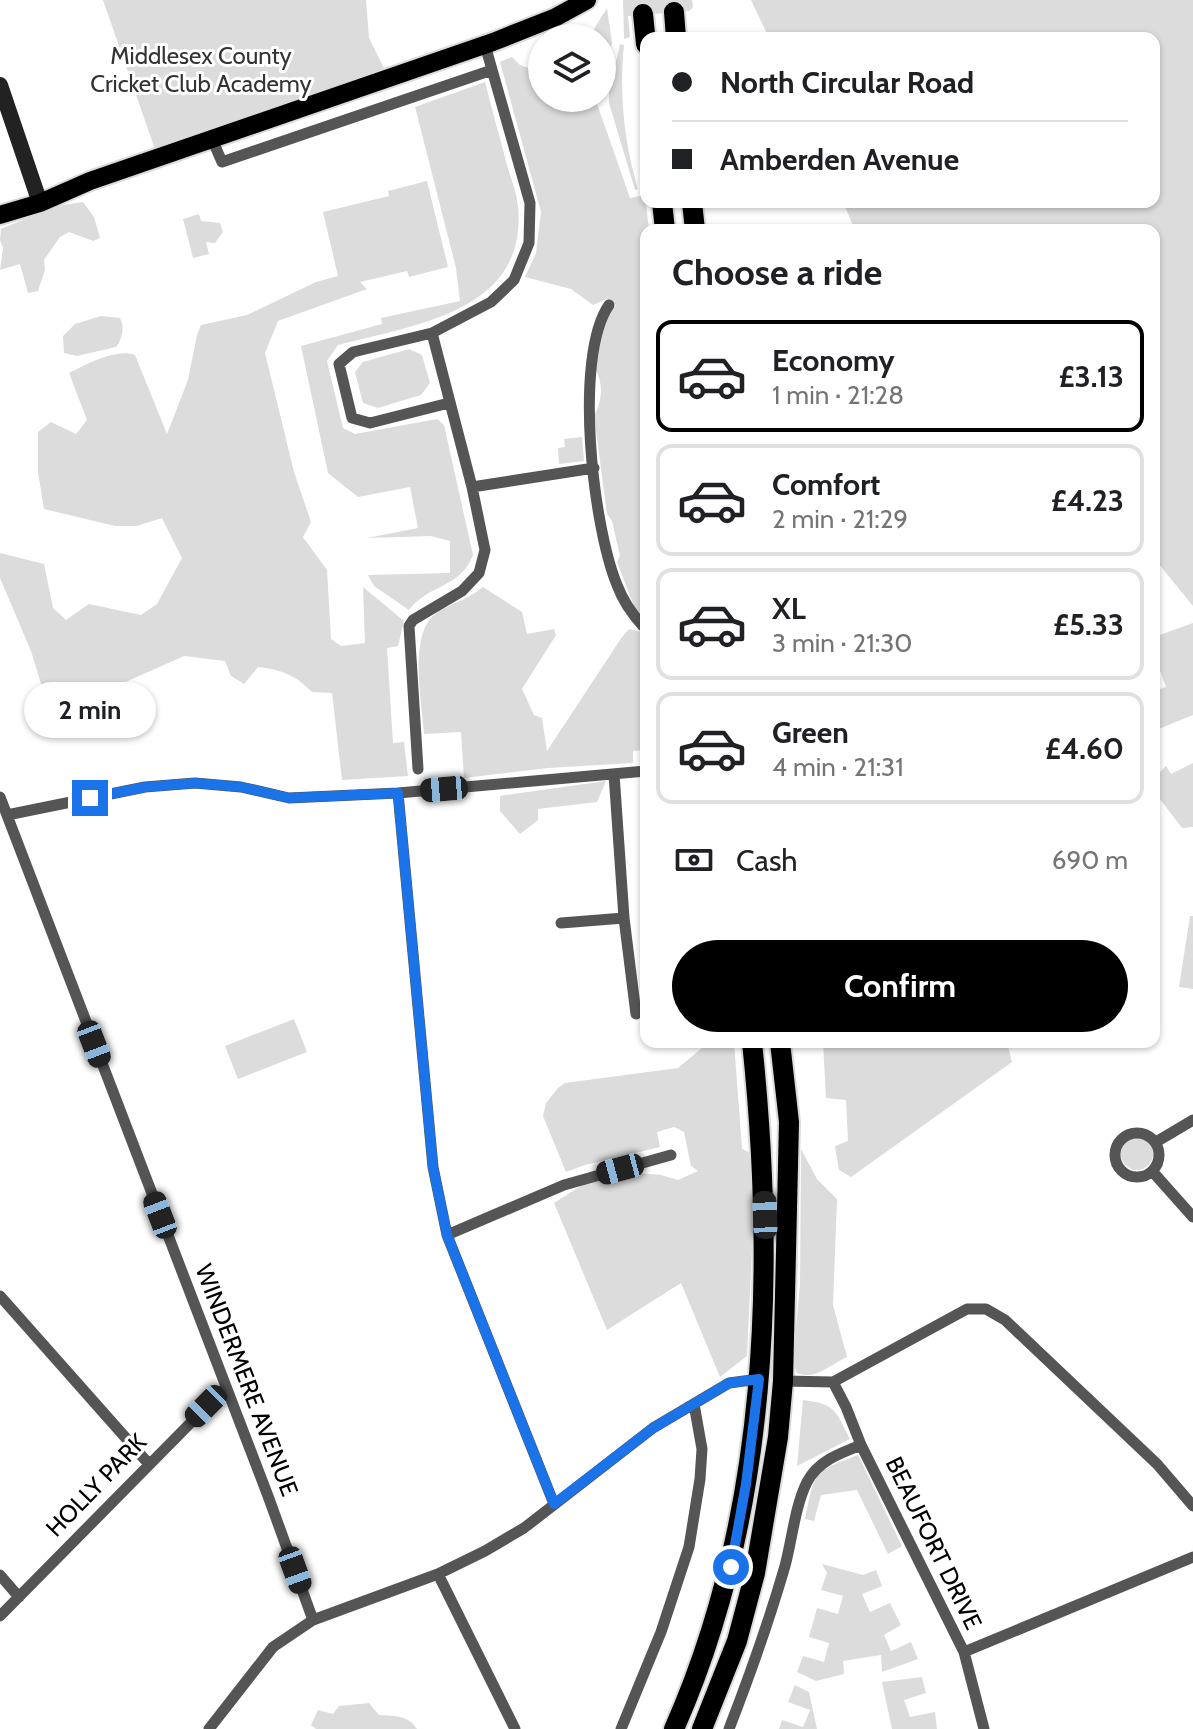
<!DOCTYPE html>
<html lang="en">
<head>
<meta charset="utf-8">
<style>
  body { margin:0; font-family:Cabin,sans-serif; background:#f2f2f2; color:#202124; height:100vh; display:flex; flex-direction:column; font-size:30px; white-space:nowrap }
  * { box-sizing:border-box; margin:0 }
  p { font-size:26px; color:#757577 }
  .icon { flex:none; width:44px; height:44px; fill:none; stroke:currentColor; stroke-width:2; stroke-linecap:round; stroke-linejoin:round }
  .map { position:relative; flex:1; overflow:hidden }
  .details { position:absolute; left:640px; top:224px; width:520px; height:824px; display:flex; flex-direction:column; background:#fff; border-radius:16px; box-shadow:0 2px 6px #0004 }
  .details>* { flex:none }
  .top-card { position:absolute; left:640px; top:32px; width:520px; height:176px; border-radius:16px; box-shadow:0 2px 6px #0004; display:grid; align-content:center; height:176px; padding:0 32px; background:#fff }
  .controls { position:absolute; left:528px; top:24px; display:grid; gap:16px }
  .controls a { display:grid; place-items:center; width:88px; height:88px; border-radius:50%; background:#fff; box-shadow:0 2px 6px #0004; font-size:40px }
  .end { position:absolute; width:36px; height:36px; margin:-18px; border:10px solid #1a73e8; background:#fff; box-shadow:0 0 0 4px #fff }
  .from { border-radius:50% }
  .bubble { position:absolute; height:56px; border-radius:28px; background:#fff; box-shadow:0 2px 6px #0004; font-size:26px; font-weight:700; line-height:56px; text-align:center }
  .car { position:absolute; width:24px; height:48px; margin:-24px -12px; border-radius:10px; box-shadow:0 0 6px 2px #0007; background:linear-gradient(#222 24%,#8ab4d8 0 40%,#222 0 76%,#8ab4d8 0 86%,#222 0) }
  .top-card b { display:flex; align-items:center; gap:28px; height:76px; font-size:30px }
  .top-card b+b { border-top:2px solid #e0e0e0 }
  .top-card i { width:20px; height:20px; background:#202124 }
  ul { padding:0; list-style:none }
  li { display:flex; align-items:center; gap:24px; height:112px; margin:0 16px 12px; padding:0 16px; border:4px solid #e0e0e0; border-radius:16px }
  li div { flex:1 }
  li b { display:block; font-size:30px }
  li em { font-style:normal; font-weight:700 }
  li.on { border-color:#000 }
  li>.icon { width:72px; height:72px; stroke-width:1.5 }
  h2 { padding:0 32px; font-size:36px; line-height:96px }
  .pay { display:flex; align-items:center; gap:20px; height:88px; padding:0 32px; font-size:30px }
  .pay p { margin-inline-start:auto }
  .primary-button { display:flex; gap:16px; margin-top:auto; padding:16px 32px }
  .primary-button a { flex:1; height:92px; border-radius:48px; background:#000; color:#fff; font-size:32px; font-weight:700; line-height:92px; text-align:center }
  .map>svg:first-child { display:block }
  .green { fill:#dcdcdc }
  .lines { fill:none; stroke-linecap:round; stroke-linejoin:round }
  .primary-casing { stroke:#dbdbdb; stroke-width:22 }
  .highway-casing { stroke:#dbdbdb; stroke-width:24 }
  .street { stroke:#555; stroke-width:11 }
  .secondary { stroke:#222; stroke-width:16 }
  .primary { stroke:#000; stroke-width:18 }
  .highway { stroke:#000; stroke-width:20 }
  .route { stroke:#1a73e8; stroke-width:10 }
  .labels { text-anchor:middle; dominant-baseline:central; stroke-width:6; stroke-linejoin:round; paint-order:stroke }
  .park-label { font-size:24px; fill:#333; stroke:#fff }
  .street-label { font-size:24px; fill:#000; stroke:#fff }
</style>
</head>
<body>
<div class="map">
<svg width="1193" height="1729" viewBox="0 0 1193 1729">
  <rect width="100%" height="100%" fill="#fff"/>
  <path class="green" d="M103,0h263l3,38 17,34 -228,86z
    M623,0h69l1,7 -4,4 -61,5 2,21 -6,2z
    M751,0h442v606l-39,-48v-328h-299l-12,-28h311v-164h-385z
    M607,8l5,35 -10,40v-45h-8v-9z
    M620,44l4,1c-5,49 0,97 14,144l-3,1 -26,-87v-11z
    M512,57l8,8 22,8v25h53l35,100 15,-3 4,35h-3v389l-10,-7 -19,-50 3,-6 -8,-35 -5,-7 -13,-98c8,-14 10,-33 1,-47l9,-48 12,-16 -9,-6 -14,6 -22,-16 -46,-12 11,-24 5,-41 -41,-150z
    M485,82c7,28 15,56 22,83 4,14 10,28 11,42 10,105 -105,118 -180,138l-11,16 16,67 12,6 82,-15 7,6 29,130c-13,34 -45,29 -64,55l-35,-24 -6,-11 82,-2v-32l-19,-5 -64,2 51,-10 -8,-41 -52,10 -30,-24 -27,-127 81,-22 -1,-6 79,-17 -4,-33 -41,-161z
    M427,181l21,86 -39,10 -2,-6 -47,11 7,7 -89,32 -13,32 29,119 17,50 -8,15 24,33 4,69 10,7 24,-3 -2,-56 41,34 -6,25 -11,2 6,95 11,-1 4,34 -66,4 -10,-87 -20,-1c-17,-17 -29,-22 -54,-25l-14,17 -13,-8 -6,-15 -41,-5 -90,40 -26,9 -26,-18 -11,-36 -31,-73v-25l44,11 9,44 13,12 23,-16 52,11 16,-11 25,-46 -20,-40 -25,8h-22l-71,-17 -6,-37v-40l13,-10 25,12 11,-14 -18,-47c18,-9 48,-25 66,-18l32,79 21,-54 9,-45 4,-10 46,-10 69,-33 22,-6 -15,-64 66,-16 -1,-5z
    M83,202l11,15 6,21 -7,3 -24,-9 -9,5 -16,23 1,10 -7,21 -10,2 -8,-29 -20,6 3,-22 -3,-8 1,-11 55,-23z
    M199,214l2,7 19,2 3,9 -8,11 -9,-1 3,12 -16,4 -10,-39z
    M101,316l19,2c5,10 2,21 -4,29l-39,9 -13,-3 -1,-17 12,-12z
    M409,349l13,6 8,28 -9,12 -43,13 -15,-5 -8,-31 8,-10z
    M582,437l2,24 -25,3 -1,-16 7,-1 -1,-8z
    M483,587l39,25 5,22 27,-5 2,6 -34,54 12,26 8,3 5,33 75,-114 7,-8 12,3 5,-5v123l-13,1v12l-85,5 -84,10 -3,-46 -37,2c-2,-32 -17,-103 14,-122 16,-10 29,-12 45,-25z
    M1193,623v92l-39,16v-40l12,-4 -12,-33v-17z
    M1193,763v64l-11,1 -22,-29 -5,-22 11,-11 5,8z
    M606,781l-9,21 -59,7v11l-18,14 -20,-23v-15z
    M1190,916h3v73l-14,-2z
    M294,1019l13,33 -69,27 -13,-33z
    M698,1042h36l8,107 9,4 2,74 -6,129 -27,21 -39,-94 -74,47 -53,-127 33,-21 49,-9 25,2 17,5 20,-9 -7,-5 -7,-34 -10,-5 -17,5 3,15 -75,18 -19,7 -23,-56 3,-13 12,-15 7,-5 113,-15 24,-20z
    M823,1042h184l5,20 -161,115 -12,-7 -4,-24 13,-5 -2,-41 -20,-2z
    M1121 1154a16 16 0 1 1 32 0a16 16 0 1 1-32 0Z
    M801,1149l16,30 20,20 -4,106 14,52c-17,7 -31,24 -50,16l-4,-11 7,-77z
    M803,1400c33,4 32,10 47,39l-53,27z
    M858,1455l44,91 -14,8 -31,-64 -36,5 -7,26 -9,-2c10,-47 7,-47 53,-64z
    M822,1564l41,11 13,-5 6,16 -20,8 8,18 20,-9 11,22 -17,10 7,16 20,-9 7,17 -36,13 -1,-17 -38,6 1,13 -28,7 -19,-9 6,-16 21,6 5,-19 -20,-6 8,-29 21,6 5,-18 -22,-6 6,-17z
    M922,1677l4,16 -22,7 6,17 25,-5 2,17h-45l-10,-47z
    M795,1685l14,7 8,37h-38l3,-9 21,7 7,-17 -22,-8z
    M369,1703l10,12c16,1 29,0 38,14h-101l-5,-4 7,-15 15,4 6,-8z"/>
  <g class="lines">
    <defs>
      <path id="primary" d="M0,215l40,-12 50,-22 403,-139 63,-25 31,-17"/>
      <path id="highway" d="M674,12l2,26
        M643,14l3,30
        M662,202l3,28
        M692,202l3,28
        M674,1729c95,-214 102,-458 78,-687
        M702,1729l35,-88 18,-68 23,-136 5,-56 6,-259 -9,-80"/>
    </defs>
    <use href="#primary" class="primary-casing"/>
    <use href="#highway" class="highway-casing"/>
    <path class="street" d="M212,139l10,23 270,-92
      M609,305c-36,52 -16,222 8,280 6,16 14,28 26,41
      M432,333l-79,19 -14,12 13,54 18,5 79,-20
      M472,487l122,-19
      M418,769l-9,-143 4,-6 49,-29 17,-18 6,-23 -13,-63 -40,-154 59,-31 23,-22 15,-37 1,-40 -45,-158
      M614,774l10,144 12,96
      M398,793l35,374 14,68 107,269
      M0,797l268,699 45,124
      M7,815l138,-28 50,-4 46,4 48,11 109,-5 248,-22
      M561,923l63,-5
      M1115 1155a22 22 0 1 1 44 0a22 22 0 1 1-44 0Z
      M1156,1142l37,-22
      M1152,1171l41,46
      M447,1235l117,-50 107,-30
      M0,1296l148,167
      M783,1381l50,1 134,-73h19l19,11 152,144 36,42
      M833,1382l13,25 15,38 103,207 20,77
      M438,1574l77,155
      M0,1575l19,22
      M0,1616l226,-229
      M964,1652l229,-95
      M209,1729l64,-82 40,-27 125,-46 47,-23 39,-23 129,-100 76,-45 30,-4
      M621,1729l40,-97 28,-85 11,-68 2,-30 -8,-45
      M729,1729c21,-54 40,-108 56,-163 7,-26 10,-60 22,-84 11,-21 33,-29 54,-37"/>
    <path class="secondary" d="M0,85l40,118"/>
    <use href="#primary" class="primary"/>
    <use href="#highway" class="highway"/>
  </g>
  <g class="lines">
    <path class="route" d="M90,798l55,-11 50,-4 46,4 48,11 109,-5 35,374 14,68 107,269 99,-76 76,-45 30,-4 -13,105 -15,83"/>
  </g>
  <g class="labels">
    <g class="park-label">
      <text x="201" y="55">Middlesex County<tspan x="201" dy="28">Cricket Club Academy</tspan></text>
    </g>
    <g class="street-label">
      <text transform="translate(247 1380) rotate(69)">WINDERMERE AVENUE</text>
      <text transform="translate(96 1485) rotate(-46)">HOLLY PARK</text>
      <text transform="translate(934 1543) rotate(64)">BEAUFORT DRIVE</text>
    </g>
  </g>
</svg>
<div class="controls">
<a><svg class="icon" aria-label="layers" viewBox="0 0 24 24"><path d="M12 4l9 5-9 5-9-5zM3 14l9 5 9-5"/></svg></a>
</div>
<i class="end from" style="left:731px;top:1567px"></i>
<i class="end" style="left:90px;top:798px"></i>
<div class="bubble" style="left:24px;top:682px;width:132px">2 min</div>
<i class="car" style="left:444px;top:789px;rotate:265deg"></i>
<i class="car" style="left:94px;top:1044px;rotate:159deg"></i>
<i class="car" style="left:620px;top:1169px;rotate:255deg"></i>
<i class="car" style="left:160px;top:1215px;rotate:339deg"></i>
<i class="car" style="left:765px;top:1215px;rotate:358deg"></i>
<i class="car" style="left:206px;top:1406px;rotate:225deg"></i>
<i class="car" style="left:295px;top:1570px;rotate:160deg"></i>
<div class="top-card">
<b><i class="from"></i>North Circular Road</b>
<b><i></i>Amberden Avenue</b>
</div>
<section class="details">
<h2>Choose a ride</h2>
<ul>
<li class="on"><svg class="icon" aria-label="car" viewBox="0 0 24 24"><path d="M5 17H2v-5l4-1 3-4h7l3 4 3 1v5h-3M9 17h6M6 11h13"/><circle cx="7" cy="17" r="2"/><circle cx="17" cy="17" r="2"/></svg><div><b>Economy</b><p>1 min · 21:28</p></div><em>£3.13</em></li>
<li><svg class="icon" aria-label="car" viewBox="0 0 24 24"><path d="M5 17H2v-5l4-1 3-4h7l3 4 3 1v5h-3M9 17h6M6 11h13"/><circle cx="7" cy="17" r="2"/><circle cx="17" cy="17" r="2"/></svg><div><b>Comfort</b><p>2 min · 21:29</p></div><em>£4.23</em></li>
<li><svg class="icon" aria-label="car" viewBox="0 0 24 24"><path d="M5 17H2v-5l4-1 3-4h7l3 4 3 1v5h-3M9 17h6M6 11h13"/><circle cx="7" cy="17" r="2"/><circle cx="17" cy="17" r="2"/></svg><div><b>XL</b><p>3 min · 21:30</p></div><em>£5.33</em></li>
<li><svg class="icon" aria-label="car" viewBox="0 0 24 24"><path d="M5 17H2v-5l4-1 3-4h7l3 4 3 1v5h-3M9 17h6M6 11h13"/><circle cx="7" cy="17" r="2"/><circle cx="17" cy="17" r="2"/></svg><div><b>Green</b><p>4 min · 21:31</p></div><em>£4.60</em></li>
</ul>
<div class="pay"><svg class="icon" aria-label="cash" viewBox="0 0 24 24"><path d="M3 7h18v10H3z"/><circle cx="12" cy="12" r="2"/></svg>Cash<p>690 m</p></div>
<div class="primary-button"><a>Confirm</a></div>
</section>
</div>
</body>
</html>
